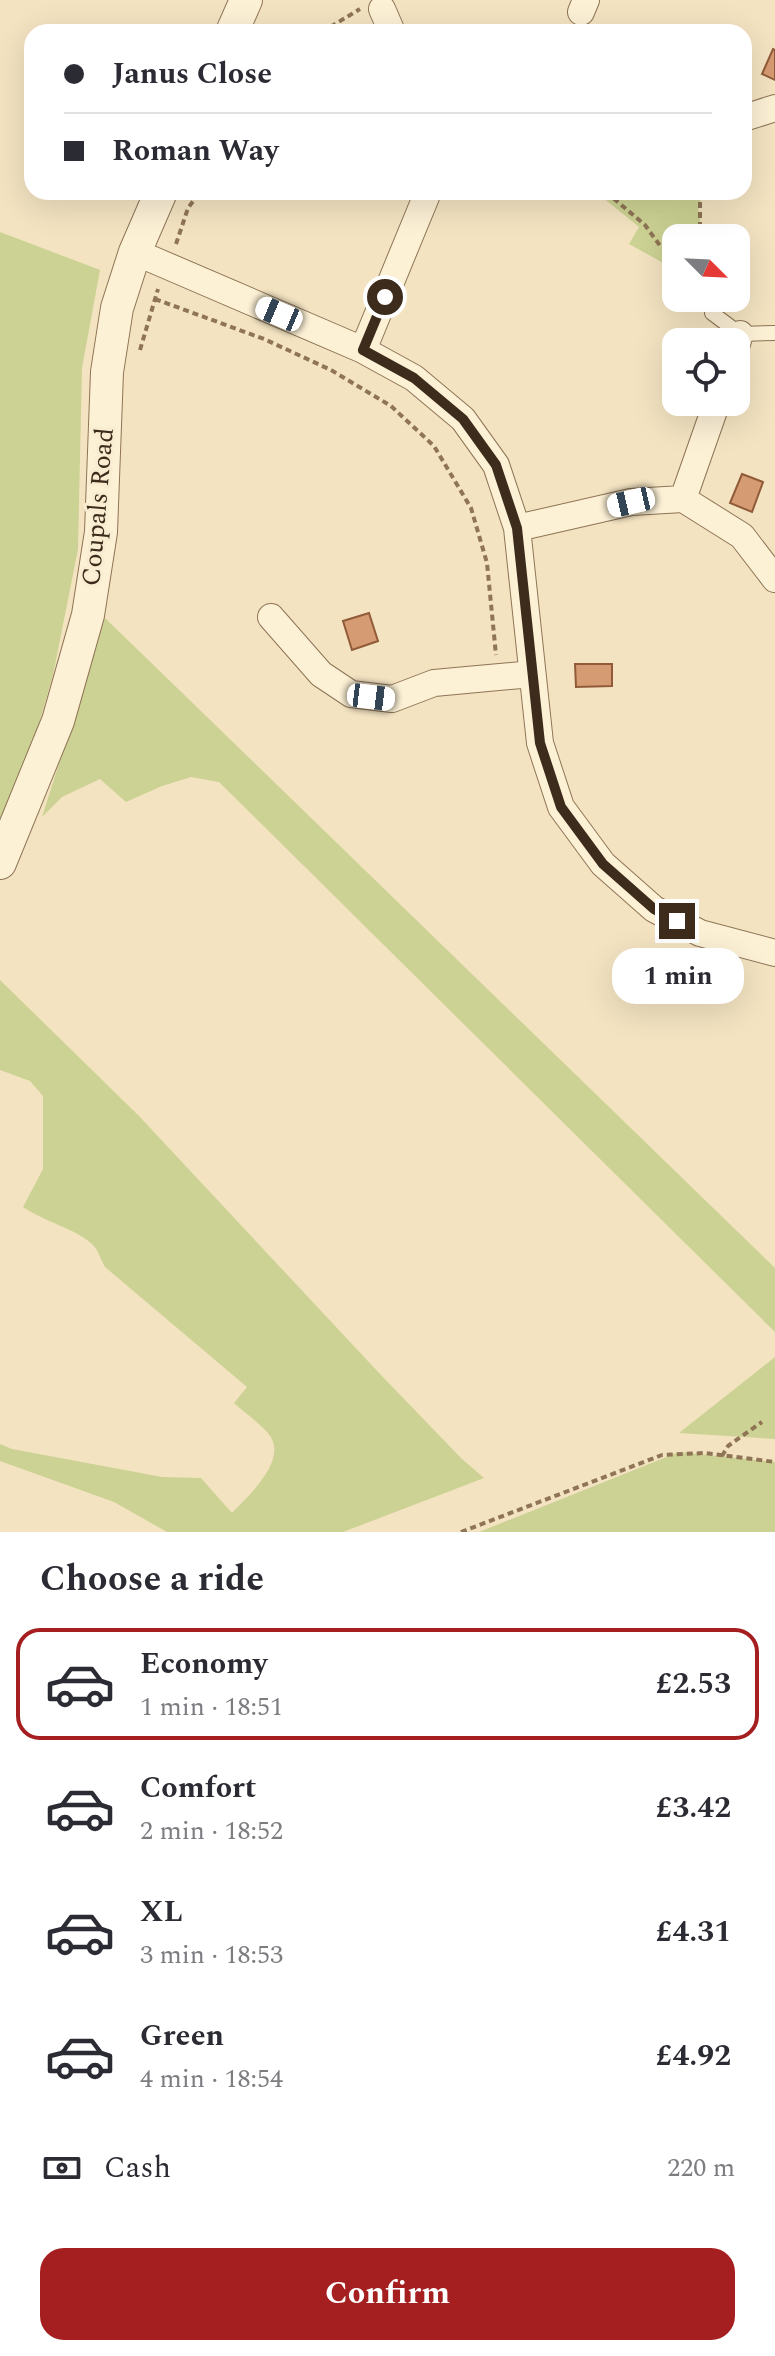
<!DOCTYPE html>
<html lang="en">
<head>
<meta charset="utf-8">
<style>
  body { margin:0; font-family:Spectral,serif; background:#f2f2f3; color:#2b2b33; height:100vh; display:flex; flex-direction:column; font-size:30px; white-space:nowrap }
  * { box-sizing:border-box; margin:0 }
  p { font-size:26px; color:#7c7c81 }
  .icon { flex:none; width:44px; height:44px; fill:none; stroke:currentColor; stroke-width:2; stroke-linecap:round; stroke-linejoin:round }
  .map { position:relative; height:1532px; overflow:hidden }
  .drawer { display:flex; flex-direction:column; background:#fff; flex:1 }
  .drawer>* { flex:none }
  .banner { position:absolute; left:24px; top:24px; width:728px; height:176px; border-radius:24px; box-shadow:0 8px 32px #0002; display:grid; align-content:center; height:176px; padding:0 40px; background:#fff }
  .needle { width:52px; rotate:114deg }
  .fabs { position:absolute; left:662px; top:224px; display:grid; gap:16px }
  .fabs a { display:grid; place-items:center; width:88px; height:88px; border-radius:16px; background:#fff; box-shadow:0 8px 32px #0002; font-size:40px }
  .end { position:absolute; width:36px; height:36px; margin:-18px; border:10px solid #3d2c1c; background:#fff; box-shadow:0 0 0 4px #fff }
  .from { border-radius:50% }
  .bubble { position:absolute; height:56px; border-radius:24px; background:#fff; box-shadow:0 8px 32px #0002; font-size:26px; font-weight:700; line-height:56px; text-align:center }
  .car { position:absolute; width:24px; height:48px; margin:-24px -12px; border-radius:10px; box-shadow:0 0 6px 2px #0007; background:linear-gradient(#fff 24%,#345 0 40%,#fff 0 76%,#345 0 86%,#fff 0) }
  .banner b { display:flex; align-items:center; gap:28px; height:76px; font-size:30px }
  .banner b+b { border-top:2px solid #e1e1e2 }
  .banner i { width:20px; height:20px; background:#2b2b33 }
  ul { padding:0; list-style:none }
  li { display:flex; align-items:center; gap:24px; height:112px; margin:0 16px 12px; padding:0 24px; border:4px solid transparent; border-radius:24px }
  li div { flex:1 }
  li b { display:block; font-size:30px }
  li em { font-style:normal; font-weight:700 }
  li.selected { border-color:#a51f21 }
  li>.icon { width:72px; height:72px; stroke-width:1.5 }
  h2 { padding:0 40px; font-size:36px; line-height:96px }
  .pay { display:flex; align-items:center; gap:20px; height:88px; padding:0 40px; font-size:30px }
  .pay p { margin-inline-start:auto }
  .button { display:flex; gap:16px; margin-top:auto; padding:16px 40px }
  .button a { flex:1; height:92px; border-radius:24px; background:#a51f21; color:#fff; font-size:32px; font-weight:700; line-height:92px; text-align:center }
  .map>svg:first-child { display:block }
  .green { fill:#ccd293 }
  .building { fill:#d59b72; stroke:#915b39; stroke-width:2 }
  .lines { fill:none; stroke-linecap:round; stroke-linejoin:round }
  .service-casing { stroke:#8f7456; stroke-width:16 }
  .minor-casing { stroke:#8f7456; stroke-width:28 }
  .tertiary-casing { stroke:#8f7456; stroke-width:34 }
  .path { stroke:#8f7456; stroke-width:4; stroke-dasharray:6 4; stroke-linecap:butt }
  .service { stroke:#fcf0d5; stroke-width:14 }
  .minor { stroke:#fcf0d5; stroke-width:26 }
  .tertiary { stroke:#fcf0d5; stroke-width:32 }
  .route { stroke:#3d2c1c; stroke-width:10 }
  .labels { text-anchor:middle; dominant-baseline:central; stroke-width:6; stroke-linejoin:round; paint-order:stroke }
  .street-label { font-size:26px; fill:#3d2c1c; stroke:#f9edd1 }
</style>
</head>
<body>
<div class="map">
<svg width="775" height="1532" viewBox="0 0 775 1532">
  <rect width="100%" height="100%" fill="#f3e3c1"/>
  <path class="green" d="M596,192h108l-6,15 5,31h-27v32l-47,-26 10,-17z
    M0,232l100,38 -18,98 -4,181 -25,126 -23,79 -30,79z
    M105,618l670,650v64l-556,-550 -28,-5 -29,9 -36,16 -26,-23 -38,18 -20,20z
    M0,980l139,136 240,257 82,85 23,20 -141,54h-176l-53,-30 -114,-41v-17l12,5 150,28 39,1 31,35c17,-18 58,-54 36,-80 -10,-11 -23,-20 -34,-30l13,-16 -142,-120c-4,-7 -7,-18 -13,-23 -16,-15 -49,-23 -69,-37l20,-38v-73l-13,-15 -30,-11z
    M775,1357v82l-96,-6z
    M679,1452l96,10v70h-296z"/>
  <path class="building" d="M773,49l2,1v30l-13,-6z
    M742,474l21,8 -11,30 -22,-9z
    M369,613l9,28 -26,9 -9,-29z
    M575,664h37v22l-36,1z"/>
  <g class="lines">
    <defs>
      <path id="service" d="M712,313l28,21 35,-1"/>
      <path id="minor" d="M382,9l10,23
        M581,12l5,-12
        M744,118l31,-10
        M135,252l228,98 51,28 49,41 33,46 21,63 23,215 21,64 42,57 51,45 46,24 75,20
        M736,347l4,-13
        M363,350l65,-158
        M683,499l34,-97
        M517,528l114,-26 52,-3 59,37 33,43
        M271,617l50,57 30,20 41,5 42,-16 98,-9"/>
      <path id="tertiary" d="M232,32l14,-32
        M0,863l58,-142 30,-106 13,-83 6,-160 10,-64 18,-56 26,-60"/>
    </defs>
    <use href="#service" class="service-casing"/>
    <use href="#minor" class="minor-casing"/>
    <use href="#tertiary" class="tertiary-casing"/>
    <path class="path" d="M322,32l38,-23
      M606,192l39,33 16,22 15,8
      M700,238v-46
      M176,244l12,-36 12,-16
      M155,299l109,40 67,31 60,36 43,40 37,62 16,55 9,92
      M140,350l18,-61
      M722,1456l6,-10 34,-24
      M461,1532l201,-77 43,-2 70,9"/>
    <use href="#service" class="service"/>
    <use href="#minor" class="minor"/>
    <use href="#tertiary" class="tertiary"/>
  </g>
  <g class="lines">
    <path class="route" d="M385,297l-22,53 51,28 49,41 33,46 21,63 23,215 21,64 42,57 51,45 23,12"/>
  </g>
  <g class="labels">
    <g class="street-label">
      <text transform="translate(98 507) rotate(-85)">Coupals Road</text>
    </g>
  </g>
</svg>
<div class="fabs">
<a><svg class="needle" viewBox="-14 -14 28 28"><path d="M0-13l5 13h-10z" fill="#e53935"/><path d="M0 13l5-13h-10z" fill="#7c7c81"/></svg></a>
<a><svg class="icon" aria-label="locate" viewBox="0 0 24 24"><circle cx="12" cy="12" r="6"/><path d="M12 2v4M12 18v4M2 12h4M18 12h4"/></svg></a>
</div>
<i class="end from" style="left:385px;top:297px"></i>
<i class="end" style="left:677px;top:921px"></i>
<div class="bubble" style="left:612px;top:948px;width:132px">1 min</div>
<i class="car" style="left:279px;top:314px;rotate:293deg"></i>
<i class="car" style="left:631px;top:502px;rotate:257deg"></i>
<i class="car" style="left:371px;top:697px;rotate:97deg"></i>
<div class="banner">
<b><i class="from"></i>Janus Close</b>
<b><i></i>Roman Way</b>
</div>
</div>
<section class="drawer">
<h2>Choose a ride</h2>
<ul>
<li class="selected"><svg class="icon" aria-label="car" viewBox="0 0 24 24"><path d="M5 17H2v-5l4-1 3-4h7l3 4 3 1v5h-3M9 17h6M6 11h13"/><circle cx="7" cy="17" r="2"/><circle cx="17" cy="17" r="2"/></svg><div><b>Economy</b><p>1 min · 18:51</p></div><em>£2.53</em></li>
<li><svg class="icon" aria-label="car" viewBox="0 0 24 24"><path d="M5 17H2v-5l4-1 3-4h7l3 4 3 1v5h-3M9 17h6M6 11h13"/><circle cx="7" cy="17" r="2"/><circle cx="17" cy="17" r="2"/></svg><div><b>Comfort</b><p>2 min · 18:52</p></div><em>£3.42</em></li>
<li><svg class="icon" aria-label="car" viewBox="0 0 24 24"><path d="M5 17H2v-5l4-1 3-4h7l3 4 3 1v5h-3M9 17h6M6 11h13"/><circle cx="7" cy="17" r="2"/><circle cx="17" cy="17" r="2"/></svg><div><b>XL</b><p>3 min · 18:53</p></div><em>£4.31</em></li>
<li><svg class="icon" aria-label="car" viewBox="0 0 24 24"><path d="M5 17H2v-5l4-1 3-4h7l3 4 3 1v5h-3M9 17h6M6 11h13"/><circle cx="7" cy="17" r="2"/><circle cx="17" cy="17" r="2"/></svg><div><b>Green</b><p>4 min · 18:54</p></div><em>£4.92</em></li>
</ul>
<div class="pay"><svg class="icon" aria-label="cash" viewBox="0 0 24 24"><path d="M3 7h18v10H3z"/><circle cx="12" cy="12" r="2"/></svg>Cash<p>220 m</p></div>
<div class="button"><a>Confirm</a></div>
</section>
</body>
</html>
